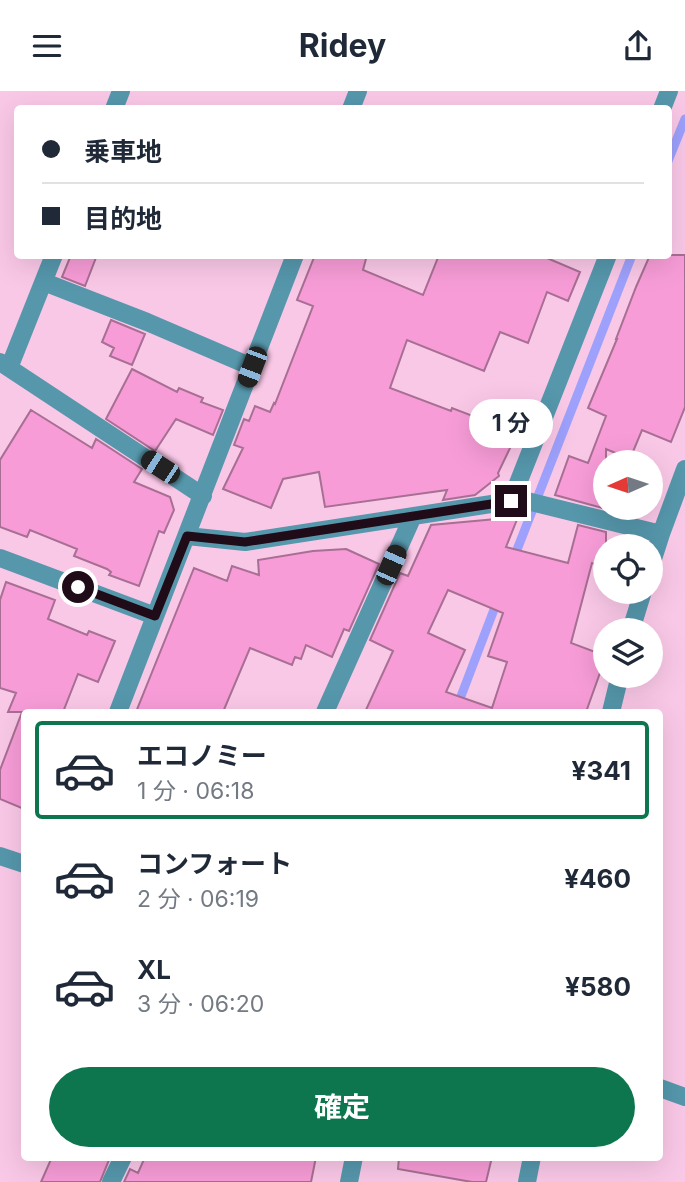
<!DOCTYPE html>
<html lang="ja">
<head>
<meta charset="utf-8">
<style>
  body { margin:0; font-family:Inter,"Noto Sans JP",sans-serif; background:#f6f6f7; color:#1f2937; height:100vh; display:flex; flex-direction:column; font-size:26px; white-space:nowrap }
  * { box-sizing:border-box; margin:0 }
  p { font-size:23px; color:#747a83 }
  .icon { flex:none; width:38px; height:38px; fill:none; stroke:currentColor; stroke-width:2; stroke-linecap:round; stroke-linejoin:round }
  .map { position:relative; flex:1; overflow:hidden }
  .side { position:absolute; left:21px; top:618px; width:642px; height:452px; display:flex; flex-direction:column; background:#fff; border-radius:7px; box-shadow:0 7px 28px #0002 }
  .side>* { flex:none }
  .guide { position:absolute; left:14px; top:14px; width:658px; height:154px; border-radius:7px; box-shadow:0 7px 28px #0002; display:grid; align-content:center; height:154px; padding:0 28px; background:#fff }
  .needle { width:46px; rotate:267deg }
  .tools { position:absolute; left:593px; top:359px; display:grid; gap:14px }
  .tools a { display:grid; place-items:center; width:70px; height:70px; border-radius:50%; background:#fff; box-shadow:0 7px 28px #0002; font-size:35px }
  .end { position:absolute; width:32px; height:32px; margin:-16px; border:9px solid #200b19; background:#fff; box-shadow:0 0 0 4px #fff }
  .from { border-radius:50% }
  .bubble { position:absolute; height:49px; border-radius:24px; background:#fff; box-shadow:0 7px 28px #0002; font-size:23px; font-weight:700; line-height:49px; text-align:center }
  .car { position:absolute; width:21px; height:42px; margin:-21px -10px; border-radius:9px; box-shadow:0 0 5px 2px #0007; background:linear-gradient(#222 24%,#8ab4d8 0 40%,#222 0 76%,#8ab4d8 0 86%,#222 0) }
  .guide b { display:flex; align-items:center; gap:24px; height:66px; font-size:26px }
  .guide b+b { border-top:2px solid #e0e1e3 }
  .guide i { width:18px; height:18px; background:#1f2937 }
  ul { padding:12px 0 0; list-style:none }
  li { display:flex; align-items:center; gap:21px; height:98px; margin:0 14px 10px; padding:0 14px; border:4px solid transparent; border-radius:7px }
  li div { flex:1 }
  li b { display:block; font-size:26px }
  li em { font-style:normal; font-weight:700 }
  li.on { border-color:#0d764f }
  li>.icon { width:63px; height:63px; stroke-width:1.5 }
  .button { display:flex; gap:14px; margin-top:auto; padding:14px 28px }
  .button a { flex:1; height:80px; border-radius:42px; background:#0d764f; color:#fff; font-size:28px; font-weight:700; line-height:80px; text-align:center }
  header { display:flex; justify-content:space-between; align-items:center; height:91px; padding:0 28px; background:#fff; font-size:32px; font-weight:700 }
  .map>svg:first-child { display:block }
  .lines { fill:none; stroke-linecap:round; stroke-linejoin:round }
  .stream { stroke:#9ea1fc; stroke-width:9 }
  .building { fill:#f79cd7; stroke:#a76f93; stroke-width:2; fill-rule:evenodd }
  .minor { stroke:#5697ac; stroke-width:18 }
  .route { stroke:#200b19; stroke-width:9 }
</style>
</head>
<body>
<header><svg class="icon" aria-label="menu" viewBox="0 0 24 24"><path d="M4 6h16M4 12h16M4 18h16"/></svg>Ridey<svg class="icon" aria-label="share" viewBox="0 0 24 24"><path d="M12 15V3M7 8l5-5 5 5M5 13v7h14v-7"/></svg></header>
<div class="map">
<svg width="685" height="1091" viewBox="0 0 685 1091">
  <rect width="100%" height="100%" fill="#fac8e7"/>
  <g class="lines">
    <path class="stream" d="M668,70l17,-42
      M513,469l119,-305
      M455,621l43,-113"/>
  </g>
  <path class="building" d="M71,164h26l-12,31 -23,-9z
    M315,164h52l-4,15 60,25 16,-40h101l40,17 -12,29 -21,-9 -19,51 -28,-11 -16,39 -77,-31 -17,48 61,23 1,-3 60,23 -5,11 5,2 -14,29 1,3 -24,19 -32,5 4,-10 -122,17 -6,-35 -36,7 -12,29 -48,-19 20,-41 -9,-3 10,-26 5,2 6,-15 15,6 4,-9 1,1 38,-98 -16,-6z
    M650,164h35v152l-14,35 -29,-12 -12,29 -24,-10v60l-51,-14 14,-39 19,7 18,-47 -18,-8 29,-69h-1l20,-52z
    M111,229l34,14 -13,31 -22,-9 4,-8 -12,-6z
    M132,278l45,23 2,-4 24,10 -2,4 22,8 -10,25 -37,-16 -21,32 -49,-32z
    M31,319l61,38 4,-9 46,30 -8,13 36,15 4,13 -10,23 -5,-2 -20,55 -30,-11 2,-3 -4,-3 -33,-13 3,-7 -47,-19 -3,7 -27,-10v-67z
    M518,426l-12,30 62,16 10,-38 28,7v35l-14,-4 -21,80 35,13 -20,56h-221l28,-61 -23,-11 30,-67 8,3 23,-51zM448,499l55,23 -15,43 19,6 -15,46 -46,-16 19,-42 -37,-17z
    M346,458l33,15 -30,67 -5,-2 -12,28 -26,-12 -5,14 -6,-2 -3,8 -42,-17 -27,64h-87l58,-144 33,13 5,-15 27,9 -1,-15 55,-9z
    M6,491l49,18 -7,19 39,16 2,-4 26,10 -17,41 -20,-8 -15,38h-39v97l-24,-10v-29l22,-58h-14l8,-19 -16,-5v-88z
    M52,1066h50l7,3 -9,22h-59z
    M145,1066h171l-5,25h-187l6,-13 8,4z
    M399,1066h93l-6,25h-14l-74,-13z"/>
  <g class="lines">
    <path class="minor" d="M114,18l7,-18
      M351,18l7,-18
      M662,18l7,-18
      M44,191l103,40 105,45
      M0,271l203,134
      M9,277l45,-113
      M511,410l12,-1 138,34
      M187,445l58,6 266,-41 97,-246
      M0,467l155,58
      M651,474l10,-31 24,-65
      M631,539l12,-39
      M118,621l177,-457
      M325,621l88,-196
      M611,621l9,-37
      M0,765l24,8
      M660,997l25,9
      M111,1091l12,-25
      M349,1091l5,-25
      M527,1091l5,-25"/>
  </g>
  <g class="lines">
    <path class="route" d="M78,496l77,29 32,-80 58,6 266,-41"/>
  </g>
</svg>
<div class="tools">
<a><svg class="needle" viewBox="-14 -14 28 28"><path d="M0-13l5 13h-10z" fill="#e53935"/><path d="M0 13l5-13h-10z" fill="#747a83"/></svg></a>
<a><svg class="icon" aria-label="locate" viewBox="0 0 24 24"><circle cx="12" cy="12" r="6"/><path d="M12 2v4M12 18v4M2 12h4M18 12h4"/></svg></a>
<a><svg class="icon" aria-label="layers" viewBox="0 0 24 24"><path d="M12 4l9 5-9 5-9-5zM3 14l9 5 9-5"/></svg></a>
</div>
<i class="end from" style="left:78px;top:496px"></i>
<i class="end" style="left:511px;top:410px"></i>
<div class="bubble" style="left:469px;top:308px;width:84px">1 分</div>
<i class="car" style="left:252px;top:276px;rotate:201deg"></i>
<i class="car" style="left:160px;top:376px;rotate:303deg"></i>
<i class="car" style="left:391px;top:474px;rotate:24deg"></i>
<div class="guide">
<b><i class="from"></i>乗車地</b>
<b><i></i>目的地</b>
</div>
<section class="side">
<ul>
<li class="on"><svg class="icon" aria-label="car" viewBox="0 0 24 24"><path d="M5 17H2v-5l4-1 3-4h7l3 4 3 1v5h-3M9 17h6M6 11h13"/><circle cx="7" cy="17" r="2"/><circle cx="17" cy="17" r="2"/></svg><div><b>エコノミー</b><p>1 分 · 06:18</p></div><em>¥341</em></li>
<li><svg class="icon" aria-label="car" viewBox="0 0 24 24"><path d="M5 17H2v-5l4-1 3-4h7l3 4 3 1v5h-3M9 17h6M6 11h13"/><circle cx="7" cy="17" r="2"/><circle cx="17" cy="17" r="2"/></svg><div><b>コンフォート</b><p>2 分 · 06:19</p></div><em>¥460</em></li>
<li><svg class="icon" aria-label="car" viewBox="0 0 24 24"><path d="M5 17H2v-5l4-1 3-4h7l3 4 3 1v5h-3M9 17h6M6 11h13"/><circle cx="7" cy="17" r="2"/><circle cx="17" cy="17" r="2"/></svg><div><b>XL</b><p>3 分 · 06:20</p></div><em>¥580</em></li>
</ul>
<div class="button"><a>確定</a></div>
</section>
</div>
</body>
</html>
